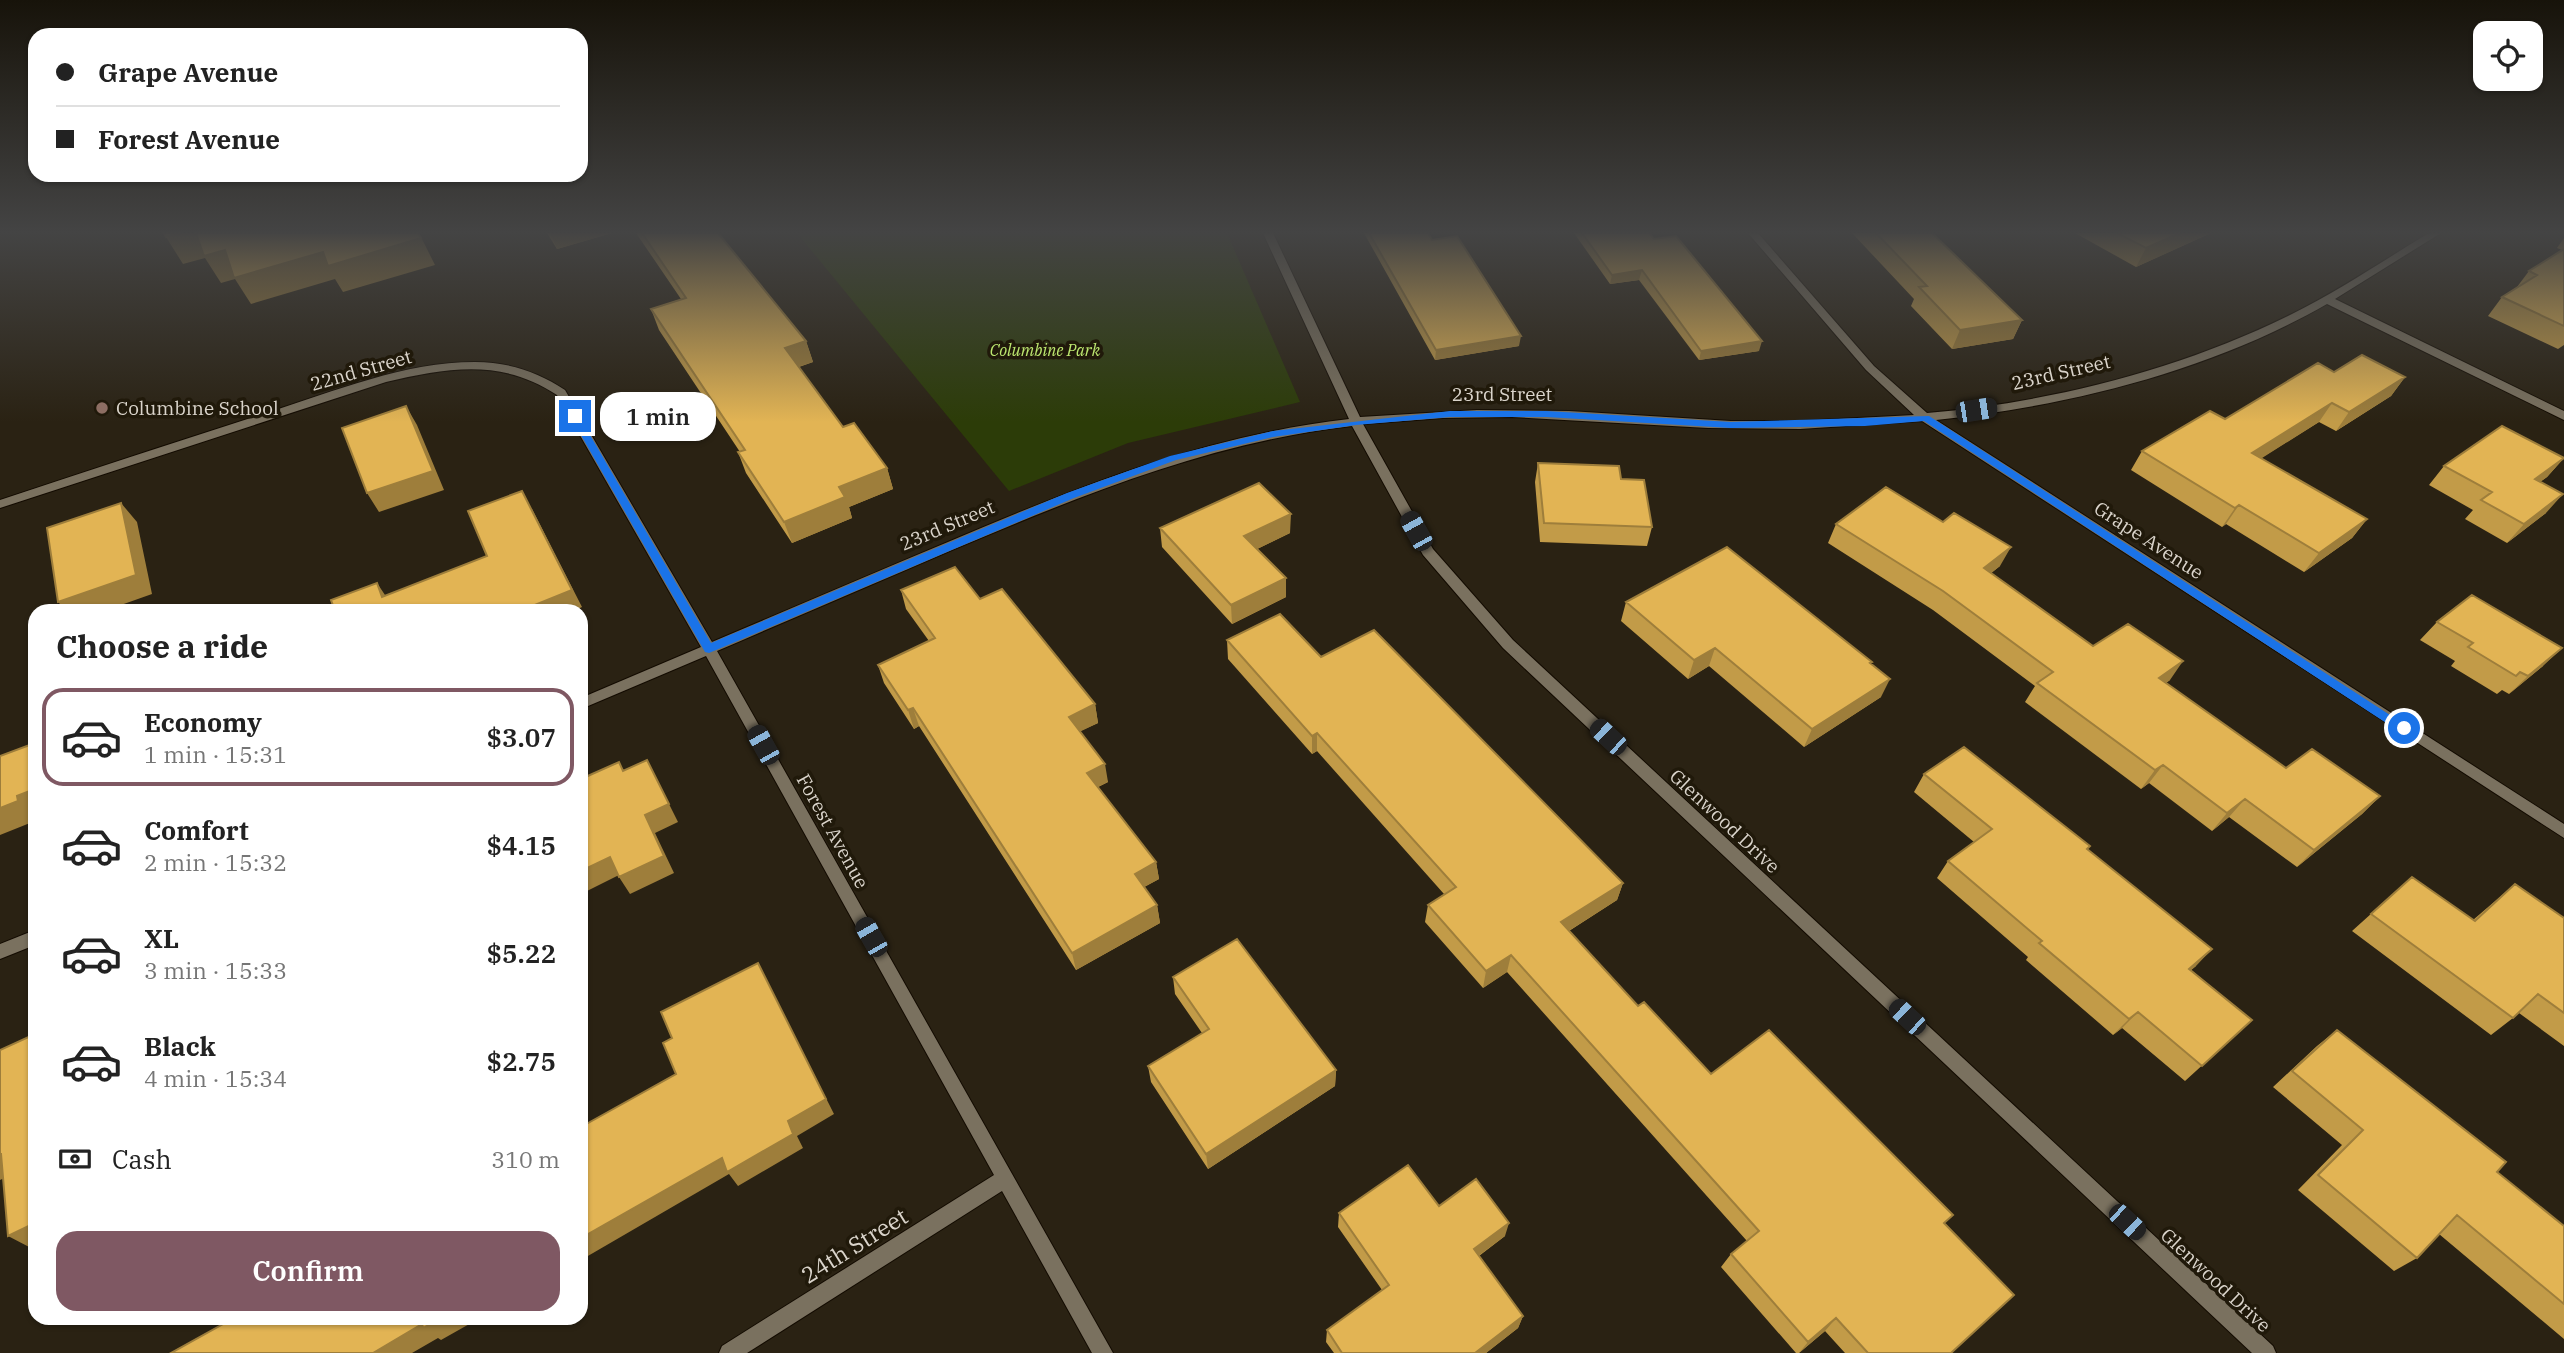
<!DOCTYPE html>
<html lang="en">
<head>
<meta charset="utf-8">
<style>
  body { margin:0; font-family:"IBM Plex Serif",serif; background:#f6f6f6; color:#222; height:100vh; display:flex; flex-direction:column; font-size:26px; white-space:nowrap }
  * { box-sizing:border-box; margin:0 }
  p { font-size:23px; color:#767676 }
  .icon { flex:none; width:38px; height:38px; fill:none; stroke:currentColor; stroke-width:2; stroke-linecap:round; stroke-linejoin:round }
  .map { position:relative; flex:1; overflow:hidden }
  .side { position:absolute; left:28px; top:604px; width:560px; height:721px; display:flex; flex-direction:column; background:#fff; border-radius:21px; box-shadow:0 2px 5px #0004 }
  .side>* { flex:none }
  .guide { position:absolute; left:28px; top:28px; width:560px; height:154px; border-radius:21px; box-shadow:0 2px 5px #0004; display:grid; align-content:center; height:154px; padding:0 28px; background:#fff }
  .controls { position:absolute; left:2473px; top:21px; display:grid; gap:14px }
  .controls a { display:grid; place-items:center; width:70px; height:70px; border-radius:14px; background:#fff; box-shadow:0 2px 5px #0004; font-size:35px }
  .end { position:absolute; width:32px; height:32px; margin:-16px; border:9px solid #1a73e8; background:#fff; box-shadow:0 0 0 4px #fff }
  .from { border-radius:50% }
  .bubble { position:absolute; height:49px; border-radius:21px; background:#fff; box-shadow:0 2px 5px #0004; font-size:23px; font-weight:600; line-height:49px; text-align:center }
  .car { position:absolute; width:21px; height:42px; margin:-21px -10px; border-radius:9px; box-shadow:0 0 5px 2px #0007; background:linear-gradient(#222 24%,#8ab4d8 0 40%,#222 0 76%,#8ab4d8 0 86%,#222 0) }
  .guide b { display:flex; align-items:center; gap:24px; height:66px; font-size:26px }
  .guide b+b { border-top:2px solid #e0e0e0 }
  .guide i { width:18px; height:18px; background:#222 }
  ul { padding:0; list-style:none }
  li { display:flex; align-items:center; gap:21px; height:98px; margin:0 14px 10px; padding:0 14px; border:4px solid transparent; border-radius:21px }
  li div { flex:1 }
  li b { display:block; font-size:26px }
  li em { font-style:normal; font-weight:600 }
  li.current { border-color:#7f5863 }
  li>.icon { width:63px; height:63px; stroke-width:1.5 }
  h2 { padding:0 28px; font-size:32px; line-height:84px }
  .pay { display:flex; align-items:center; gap:18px; height:77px; padding:0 28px; font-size:26px }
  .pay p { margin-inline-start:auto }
  .primary-button { display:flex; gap:14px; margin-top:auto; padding:14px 28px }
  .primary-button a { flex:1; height:80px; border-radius:21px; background:#7f5863; color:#fff; font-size:28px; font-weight:600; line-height:80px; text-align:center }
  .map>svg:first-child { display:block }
  .green { fill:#2c3c08 }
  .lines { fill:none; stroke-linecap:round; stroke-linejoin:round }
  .street-casing { stroke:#130b01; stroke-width:2 }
  .street { fill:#7a715f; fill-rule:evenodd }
  .wall { fill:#c29b48 }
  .shaded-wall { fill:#9e7e3b }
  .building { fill:#e2b454; stroke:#9e7e3b; stroke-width:2 }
  .route { fill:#1a73e8 }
  .education-dot { fill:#8d6e63; stroke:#20190a; stroke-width:2.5 }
  .labels { text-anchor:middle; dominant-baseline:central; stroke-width:7; stroke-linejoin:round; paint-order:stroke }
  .far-park-label { font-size:16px; font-style:italic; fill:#bde870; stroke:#20190a }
  .street-label { font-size:19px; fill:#dad4cb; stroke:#20190a }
  .poi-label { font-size:19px; fill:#dad4cb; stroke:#20190a; text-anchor:start }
  .near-street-label { font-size:23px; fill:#dad4cb; stroke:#20190a }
</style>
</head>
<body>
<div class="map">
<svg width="2564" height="1353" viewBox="0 0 2564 1353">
  <rect width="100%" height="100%" fill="#2a2213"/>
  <path class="green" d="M797,233h430l73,169 -172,41 -119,48z"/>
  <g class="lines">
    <defs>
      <path id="street" d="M1263,233h10l87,184 117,-7 92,1 162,10h69l114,-6 -48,-45 -118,-137h10l116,133 53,47c125,-11 252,-43 365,-99 47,-23 92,-54 137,-81h12l-106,66 229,112v9l-237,-116c-117,67 -257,102 -391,116l628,404v14l-642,-417 -122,8 -92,-1 -196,-11 -69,1 -80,6 70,125 80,91 760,706 3,7h-24l-749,-705 -80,-93 -71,-129c-141,16 -270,69 -400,124 -78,34 -157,67 -235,101l396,702h-21l-90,-162 -255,162h-28l3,-7 272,-171 -288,-519 -125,53v-11l120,-51 -144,-252c-55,-37 -110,-27 -171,-13l-386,126v-8c90,-30 179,-59 269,-88 67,-21 135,-50 206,-50 34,0 63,10 90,28l147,252c78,-33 157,-67 236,-100 129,-55 259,-107 401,-123z
        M35,930v15l-35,14v-15z"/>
    </defs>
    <use href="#street" class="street-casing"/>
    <use href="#street" class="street"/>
  </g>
  <path class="wall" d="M547,233h65l-55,16z
    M636,233h82l88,108 7,21 -14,5 44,60 44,41 6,21 -44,18 3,11 -60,25 -46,-70 -8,-21h2l-81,-122 -8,-21 30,-10z
    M1364,233h64l4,7 87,106 -84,14z
    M1574,233h75l110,118 -60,9 -60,-80 -29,4z
    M1852,233h80l90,87 -9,19 -61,10 -41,-43 3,-7z
    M2075,233h136l-75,34z
    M2564,238v107l-6,4 -70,-33 14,-19 15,-10 12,-16 33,-21 -5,-2z
    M2405,377l-14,19 -55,35 -17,-9 -58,36 106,61 -15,19 -48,34 -78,-48 -4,3 -91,-57 11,-19 83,-32z
    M2564,458l-17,19 -7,5 6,31 -39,30 -42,-24 8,-9 -44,-25 15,-19z
    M1538,463l83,16 31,48 -5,19 -107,-4 -5,-60z
    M1836,524l164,42 -9,7 102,73 77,34 -4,3 120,85 94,28 -18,18 -65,53 -68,-50 -17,14 -63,-48 -8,6 -116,-87 10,-16 -102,-76 -105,-67z
    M1160,528l130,5 -33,16 29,29v19l-54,27 -70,-77z
    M901,590l79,9 115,105 3,19 -18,8 28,51 -10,5 58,75 3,17 -15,8 13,18 3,18 -84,47 -157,-244 -5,3 -30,-46 -6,-18 51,-24 -23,-32z
    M1626,602l246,60 -1,2 10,33 -77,50 -95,-81 -21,13 -67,-58z
    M2437,622l106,44 -34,28 -7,-4 -5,4 -46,-28 4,-5 -35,-21z
    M1227,640l94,17 302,226 -6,17 -48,31 69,75 73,68 234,150 6,129h-106l-20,-22 -26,22h-3l-75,-86 10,-13 16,-13 -240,-269 -24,16 -58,-66 3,-17 16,-11 -127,-143 -5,3 -84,-95z
    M1924,774l164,76 108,116 -5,4 61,50 -67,61 -63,-53 -9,7 -87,-75 2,-3 -91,-79 11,-17 26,-19 -60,-50z
    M2412,877l61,43 42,-36 49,34v128l-45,-33 -6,5 -22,17 -139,-104z
    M1173,977l163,93 -1,16 -127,83 -57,-87 -3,-16 54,-33 -27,-39z
    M2337,1030l160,142 67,54v113l-125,-105 -22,24 -23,13 -96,-81 44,-45 -69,-58 44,-41z
    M1439,1206l66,30 -26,20 44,60 -5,12 -32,25h-152l-8,-11 1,-12 55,-40 -44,-63 1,-14z"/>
  <path class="shaded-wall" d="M183,233h15l27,17 98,2 96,-19 16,32 -92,27 -8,-13 -84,25 -16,-25 -14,4 -16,-25 -22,6 -17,-27z
    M550,233h62l-55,16z
    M2180,233h31l-75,34 10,-19z
    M1642,270l-3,10 -29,4 2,-9z
    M2022,320l-9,19 -61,10 8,-19z
    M1521,336l-2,10 -84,14 1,-10z
    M806,341l7,21 -21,7 -7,-21z
    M1762,341l-3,10 -60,9 2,-9z
    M2405,377l-14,19 -55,35 13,-19z
    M2332,403l-13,19 -79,50 12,-19z
    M406,406l11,19 27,65 -65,22 -12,-19z
    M2564,458l-17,19 -29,21 17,-19z
    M887,468l6,21 -44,18 3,11 -60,25 -8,-21 55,-35z
    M2563,494l-17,19 -39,30 17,-19z
    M121,503l16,19 15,72 -48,17h-37l-9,-9z
    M2239,505l-13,19 -4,3 13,-19z
    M532,509l50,98 -8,4h-54z
    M1291,514l-1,19 -45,22 -1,-19z
    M2367,519l-15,19 -48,34 15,-19z
    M2011,547l-11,19 -26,21 10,-19z
    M1286,578v19l-54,27 -1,-19z
    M377,583l12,18 -7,-4z
    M1715,648l-6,18 -21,13 6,-19z
    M2562,648l-19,18 -34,28 19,-18z
    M2183,661l-13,19 -24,17 13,-19z
    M1890,679l-9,18 -77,50 8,-18z
    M1095,704l3,19 -25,12 -4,-18z
    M913,708l6,18 -5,3 -6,-19z
    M1317,733v18l-5,3v-18z
    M647,760l31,62 -23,11 19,40 -44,21 -11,-17 26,-62z
    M1105,764l3,18 -18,9 -3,-18z
    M2163,765l-14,18 -8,6 14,-19z
    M35,789v32l-35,14v-27l17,-12z
    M2380,796l-18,18 -65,53 17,-17z
    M2245,799l-16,18 -17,14 15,-18z
    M610,857l11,17 -40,20v-23z
    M1156,862l3,17 -22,12 -2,-17z
    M1623,883l-6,17 -61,39 5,-17z
    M1157,905l3,18 -84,47 -4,-17z
    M2212,949l-16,17 -23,19 16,-16z
    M1511,955l-4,17 -24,16 3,-17z
    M758,963l76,151 -37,22 6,12 -65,38 -9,-12 -148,86v-22l207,-117z
    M2138,1012l-16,16 -9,7 16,-16z
    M1336,1070l-1,16 -127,83 -2,-15z
    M0,1154h1l25,14 -26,12z
    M35,1223v26h-2l-25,-13z
    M1509,1223l-4,13 -35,26 4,-13z
    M1523,1316l-5,12 -32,25h-11z
    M441,1318h39l-39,22 -3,-2 -26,15h-39l49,-29z
    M1836,1318l-11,13 -26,22 9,-11z"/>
  <path class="building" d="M164,233h19l-17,4z
    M196,233h222l3,5 -93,28 -5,-14 -89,26 -9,-28 -21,6z
    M642,233h76l88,108 -21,7 58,79 11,-4 33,45 -48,19 6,10 -61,25 -46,-70 7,-2 -94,-141 35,-11z
    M1369,233h59l4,7 25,-4 64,100 -85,14z
    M1582,233h67l5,6 22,-3 86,105 -61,10 -59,-81 -30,5z
    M1876,233h56l90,87 -62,10 -41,-43 8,-1z
    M2117,233h63l-34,15z
    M2564,249v77l-62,-29 35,-22 -8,-4z
    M2362,355l43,22 -56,35 -17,-9 -80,50 115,66 -48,34 -80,-48 -4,3 -93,-57 68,-40 15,8 93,-56 16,9z
    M406,406l27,65 -66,22 -25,-65z
    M2502,426l62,32 -29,21 28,15 -39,30 -43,-24 11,-8 -48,-26z
    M1538,463l81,3 2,13 23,1 8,47 -108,-4z
    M1259,483l32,31 -47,22 42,42 -55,27 -71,-77z
    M1886,487l57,35 11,-9 57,34 -27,21 109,78 35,-22 55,37 -24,17 127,90 26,-19 68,47 -66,54 -69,-51 -18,14 -64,-48 -8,5 -118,-87 16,-11 -110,-81 -107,-67z
    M522,491l50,99 -52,21h-185l-4,-11 46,-17 5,14 105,-41 -19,-45z
    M121,503l15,72 -78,27 -11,-74z
    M1727,547l145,115 -2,1 20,16 -78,50 -97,-81 -21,12 -68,-58z
    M955,567l25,32 22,-10 93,115 -26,13 36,47 -18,9 69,89 -21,12 22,31 -85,48 -159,-245 -5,2 -30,-45 57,-27 -34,-48z
    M2472,595l90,53 -34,28 -8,-4 -4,4 -48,-29 5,-4 -36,-21z
    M1280,614l41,43 53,-27 249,253 -62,39 77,84 6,-4 67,72 58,-44 184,185 -9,8 70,72 -63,58h-83l-32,-35 -28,24 -77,-88 28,-23 -248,-276 -25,16 -58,-66 28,-18 -139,-154 -5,3 -85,-96z
    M35,743v46l-18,7 1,5 -18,7v-52z
    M1964,747l126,99 -3,3 125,100 -23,20 63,51 -50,46 -64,-54 -9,7 -90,-76 3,-2 -94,-80 44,-32 -68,-55z
    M647,760l22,44 -24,11 19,41 -45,21 -9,-20 -29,14v-92l38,-17 4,9z
    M2412,877l63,44 40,-37 49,34v95l-26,-19 -25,24 -142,-104z
    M1237,939l99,131 -130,84 -58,-88 61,-37 -36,-52z
    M758,963l68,136 -38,22 5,13 -66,38 -5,-14 -141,80v-111l95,-53 -13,-31 9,-5 -11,-26z
    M2337,1030l169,132 -9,10 67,54v78l-107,-89 -40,43 -99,-83 45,-45 -71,-59z
    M35,1034v189l-27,13 -7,-82h-1v-104z
    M1408,1165l31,41 37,-27 33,44 -35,26 49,67 -48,37h-133l-15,-23 62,-45 -50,-72z
    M234,1318h207l-18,10 -1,-4 -49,29h-202z"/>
  <linearGradient id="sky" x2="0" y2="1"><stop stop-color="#17130a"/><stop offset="0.55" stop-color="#444"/><stop offset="1" stop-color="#444" stop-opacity="0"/></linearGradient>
  <rect width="2564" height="422" fill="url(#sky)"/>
  <path class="route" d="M1450,411h96l185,11 198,-6 481,312 -6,5 -4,-1 -476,-311 -59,5 -134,2 -185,-11h-96l-94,8 -83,12 -97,23 -102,38 -365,155 -4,-1 -135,-236 5,-3 4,3 132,227 356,-150 103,-37 103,-25z"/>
  <circle class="education-dot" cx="102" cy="408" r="7"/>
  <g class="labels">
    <g class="far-park-label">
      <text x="1045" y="350">Columbine Park</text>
    </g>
    <g class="street-label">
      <text transform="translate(361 370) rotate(-16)">22nd Street</text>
      <text transform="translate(2061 372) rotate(-13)">23rd Street</text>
      <text x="1502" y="394">23rd Street</text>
      <text transform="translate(947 525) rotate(-23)">23rd Street</text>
      <text transform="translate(2149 540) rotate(33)">Grape Avenue</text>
      <text transform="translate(1725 821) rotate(43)">Glenwood Drive</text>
      <text transform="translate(833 831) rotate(61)">Forest Avenue</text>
      <text transform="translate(2216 1280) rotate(43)">Glenwood Drive</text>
    </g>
    <g class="poi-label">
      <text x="116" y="408">Columbine School</text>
    </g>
    <g class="near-street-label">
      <text transform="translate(854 1245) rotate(-32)">24th Street</text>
    </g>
  </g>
</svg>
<div class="controls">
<a><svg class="icon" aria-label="locate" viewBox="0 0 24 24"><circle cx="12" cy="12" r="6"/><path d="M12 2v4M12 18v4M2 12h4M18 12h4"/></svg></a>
</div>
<i class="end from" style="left:2404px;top:728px"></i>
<i class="end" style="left:575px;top:416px"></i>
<div class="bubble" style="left:600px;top:392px;width:116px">1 min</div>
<i class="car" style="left:1976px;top:410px;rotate:81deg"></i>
<i class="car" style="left:1416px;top:531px;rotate:331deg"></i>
<i class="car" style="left:1608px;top:737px;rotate:313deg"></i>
<i class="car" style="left:763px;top:745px;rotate:331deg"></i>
<i class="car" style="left:871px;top:937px;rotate:330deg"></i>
<i class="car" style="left:1907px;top:1017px;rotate:313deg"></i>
<i class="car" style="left:2127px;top:1222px;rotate:133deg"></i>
<div class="guide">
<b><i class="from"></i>Grape Avenue</b>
<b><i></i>Forest Avenue</b>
</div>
<section class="side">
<h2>Choose a ride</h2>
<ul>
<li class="current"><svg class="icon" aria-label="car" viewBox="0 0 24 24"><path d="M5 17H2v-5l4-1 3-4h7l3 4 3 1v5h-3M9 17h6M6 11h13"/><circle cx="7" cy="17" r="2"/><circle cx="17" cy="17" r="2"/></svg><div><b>Economy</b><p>1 min · 15:31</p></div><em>$3.07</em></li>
<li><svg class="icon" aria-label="car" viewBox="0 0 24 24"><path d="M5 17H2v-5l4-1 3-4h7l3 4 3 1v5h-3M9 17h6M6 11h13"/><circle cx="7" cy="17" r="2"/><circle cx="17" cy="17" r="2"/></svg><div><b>Comfort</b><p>2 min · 15:32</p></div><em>$4.15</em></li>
<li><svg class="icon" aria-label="car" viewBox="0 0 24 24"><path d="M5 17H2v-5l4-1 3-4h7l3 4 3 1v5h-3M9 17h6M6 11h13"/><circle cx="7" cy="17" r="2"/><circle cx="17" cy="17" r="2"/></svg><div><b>XL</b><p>3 min · 15:33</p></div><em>$5.22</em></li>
<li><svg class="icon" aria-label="car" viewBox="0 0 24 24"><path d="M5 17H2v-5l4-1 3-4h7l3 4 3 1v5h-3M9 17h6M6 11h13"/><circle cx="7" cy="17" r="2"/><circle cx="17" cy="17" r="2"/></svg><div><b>Black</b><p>4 min · 15:34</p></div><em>$2.75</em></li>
</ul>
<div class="pay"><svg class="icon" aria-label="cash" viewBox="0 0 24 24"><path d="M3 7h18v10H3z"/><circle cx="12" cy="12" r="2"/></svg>Cash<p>310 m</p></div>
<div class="primary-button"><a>Confirm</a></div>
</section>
</div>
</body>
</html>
